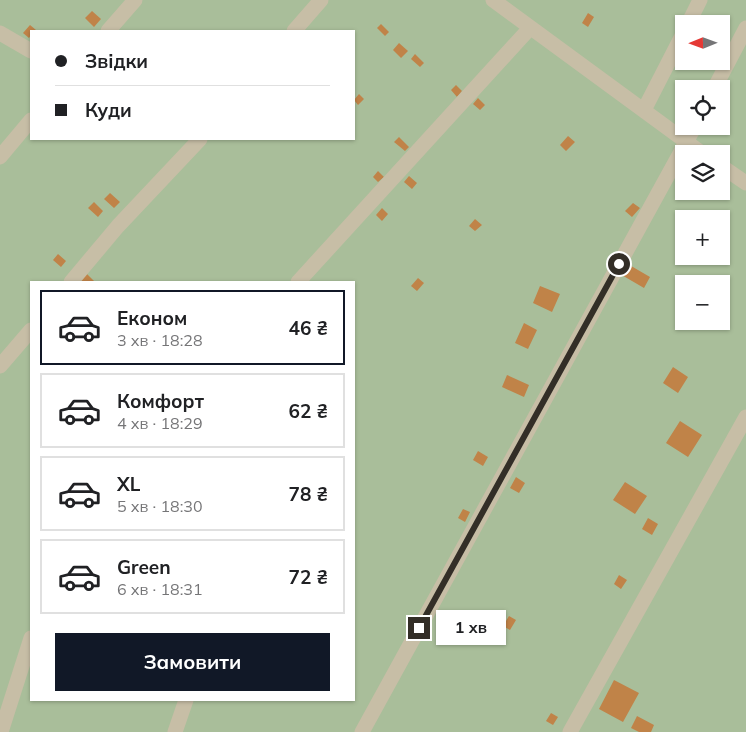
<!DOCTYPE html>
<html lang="uk">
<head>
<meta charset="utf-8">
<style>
  body { margin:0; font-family:Mulish,sans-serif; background:#f6f6f6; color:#202124; height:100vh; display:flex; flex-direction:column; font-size:19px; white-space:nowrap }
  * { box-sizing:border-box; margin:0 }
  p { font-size:16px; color:#757577 }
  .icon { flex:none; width:28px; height:28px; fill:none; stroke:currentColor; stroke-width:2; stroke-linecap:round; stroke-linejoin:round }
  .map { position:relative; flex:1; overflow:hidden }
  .drawer { position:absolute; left:30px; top:281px; width:325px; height:420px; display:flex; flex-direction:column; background:#fff; border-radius:0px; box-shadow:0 1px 4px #0004 }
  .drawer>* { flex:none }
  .hud { position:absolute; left:30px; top:30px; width:325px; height:110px; border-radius:0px; box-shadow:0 1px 4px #0004; display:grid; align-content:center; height:110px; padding:0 25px; background:#fff }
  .needle { width:32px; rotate:269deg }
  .buttons { position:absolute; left:675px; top:15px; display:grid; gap:10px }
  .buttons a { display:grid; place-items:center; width:55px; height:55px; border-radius:0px; background:#fff; box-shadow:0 1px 4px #0004; font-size:25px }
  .end { position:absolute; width:22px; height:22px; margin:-11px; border:6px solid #332e27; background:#fff; box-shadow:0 0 0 2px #fff }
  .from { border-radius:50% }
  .bubble { position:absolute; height:35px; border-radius:0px; background:#fff; box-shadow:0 1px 4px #0004; font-size:16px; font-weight:700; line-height:35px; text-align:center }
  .hud b { display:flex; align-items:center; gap:18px; height:48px; font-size:19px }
  .hud b+b { border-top:1px solid #e0e0e0 }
  .hud i { width:12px; height:12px; background:#202124 }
  ul { padding:9px 0 0; list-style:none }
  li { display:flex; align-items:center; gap:15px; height:75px; margin:0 10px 8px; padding:0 15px; border:2px solid #e0e0e0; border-radius:0px }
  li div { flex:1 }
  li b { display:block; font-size:19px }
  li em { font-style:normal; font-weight:700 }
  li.on { border-color:#111827 }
  li>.icon { width:45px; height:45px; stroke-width:1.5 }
  .button { display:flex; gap:10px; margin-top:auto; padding:10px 25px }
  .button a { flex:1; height:58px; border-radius:0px; background:#111827; color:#fff; font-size:20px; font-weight:700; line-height:58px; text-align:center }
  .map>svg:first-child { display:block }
  .green { fill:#a9be9a; fill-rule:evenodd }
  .building { fill:#c08348 }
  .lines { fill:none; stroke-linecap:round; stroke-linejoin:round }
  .minor { stroke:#c7bea6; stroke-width:15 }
  .route { stroke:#332e27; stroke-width:6 }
</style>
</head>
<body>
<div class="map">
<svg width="746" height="732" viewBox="0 0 746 732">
  <rect width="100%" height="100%" fill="#f0ebd9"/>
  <path class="green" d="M0,0h746v732h-746zM684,24h37v37h-37zM31,31h323v108h-323zM684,89h37v37h-37zM684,154h37v37h-37zM684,219h37v37h-37zM31,282h323v418h-323zM684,284h37v37h-37z"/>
  <path class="building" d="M92,11l9,8 -7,8 -9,-9z
    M588,13l6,4 -6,10 -6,-4z
    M381,24l8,8 -4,4 -8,-8z
    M30,25l6,5 -5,1v4l-2,3 -6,-5z
    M399,43l9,8 -7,7 -8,-8z
    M415,54l9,9 -4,4 -9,-8z
    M456,85l6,6 -5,6 -6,-7z
    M359,94l5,5 -6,6 -4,-5z
    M478,98l7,7 -5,5 -7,-6z
    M568,136l7,6 -9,9 -6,-6z
    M399,137l10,10 -4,4 -11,-9z
    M378,171l6,6 -6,5 -5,-5z
    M409,176l8,7 -5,6 -8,-7z
    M110,193l10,9 -6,6 -10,-9z
    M94,202l9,9 -5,6 -10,-9z
    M633,203l7,5 -8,9 -7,-6z
    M382,208l6,6 -6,7 -6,-6z
    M475,219l7,6 -7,6 -6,-5z
    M58,254l8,7 -5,6 -8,-7z
    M626,263l24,14 -6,11 -24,-14z
    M86,273l8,8 -1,1h-10l-3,-2z
    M418,278l6,5 -7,8 -6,-5z
    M540,286l20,8 -8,18 -19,-9z
    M524,323l13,7 -9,19 -13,-6z
    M673,367l15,10 -10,16 -15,-10z
    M507,375l22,10 -5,12 -22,-10z
    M680,421l22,14 -14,22 -22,-14z
    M478,451l10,6 -5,9 -10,-6z
    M516,477l9,6 -6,10 -9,-5z
    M625,482l22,14 -12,18 -22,-14z
    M463,509l7,3 -5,10 -7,-4z
    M648,518l10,6 -6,11 -10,-6z
    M619,575l8,5 -6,9 -7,-5z
    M509,616l7,4 -6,10 -7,-4z
    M614,680l25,13 -16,29 -24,-13z
    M551,713l7,4 -5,8 -7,-4z
    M637,716l17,9 -3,7h-12l-8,-4z"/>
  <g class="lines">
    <path class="minor" d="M493,0l210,154
      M688,24l12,-24
      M108,31l27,-31
      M294,31l27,-31
      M0,33l31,18
      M714,89l32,-61
      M644,110l40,-78
      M0,157l31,-37
      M721,166l25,17
      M71,282l47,-56 82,-87
      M298,282l232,-254
      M0,366l31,-36
      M1,732l30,-94
      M175,732l11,-32
      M362,732l333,-606
      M570,732l176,-315"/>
  </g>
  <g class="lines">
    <path class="route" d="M419,628l200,-364"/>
  </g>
</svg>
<div class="buttons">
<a><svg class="needle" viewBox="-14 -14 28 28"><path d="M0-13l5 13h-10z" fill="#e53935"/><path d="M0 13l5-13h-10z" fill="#757577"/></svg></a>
<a><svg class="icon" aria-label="locate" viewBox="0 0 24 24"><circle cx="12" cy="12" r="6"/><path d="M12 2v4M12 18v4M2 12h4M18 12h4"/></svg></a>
<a><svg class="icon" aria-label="layers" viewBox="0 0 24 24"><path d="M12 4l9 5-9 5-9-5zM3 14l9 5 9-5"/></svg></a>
<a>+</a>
<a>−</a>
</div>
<i class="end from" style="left:619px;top:264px"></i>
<i class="end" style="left:419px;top:628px"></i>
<div class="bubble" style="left:436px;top:610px;width:70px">1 хв</div>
<div class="hud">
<b><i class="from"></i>Звідки</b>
<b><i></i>Куди</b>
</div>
<section class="drawer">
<ul>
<li class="on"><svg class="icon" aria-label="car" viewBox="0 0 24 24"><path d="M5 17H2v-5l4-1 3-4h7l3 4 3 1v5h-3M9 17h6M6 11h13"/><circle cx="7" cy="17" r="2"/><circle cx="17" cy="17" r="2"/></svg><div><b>Економ</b><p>3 хв · 18:28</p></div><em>46 ₴</em></li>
<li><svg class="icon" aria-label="car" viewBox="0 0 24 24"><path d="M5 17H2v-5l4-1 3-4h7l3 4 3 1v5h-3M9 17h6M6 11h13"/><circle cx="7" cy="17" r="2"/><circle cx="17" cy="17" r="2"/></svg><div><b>Комфорт</b><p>4 хв · 18:29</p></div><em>62 ₴</em></li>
<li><svg class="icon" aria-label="car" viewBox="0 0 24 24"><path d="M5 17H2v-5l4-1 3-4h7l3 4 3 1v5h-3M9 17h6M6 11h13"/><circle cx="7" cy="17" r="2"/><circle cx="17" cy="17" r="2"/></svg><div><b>XL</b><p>5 хв · 18:30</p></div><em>78 ₴</em></li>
<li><svg class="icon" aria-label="car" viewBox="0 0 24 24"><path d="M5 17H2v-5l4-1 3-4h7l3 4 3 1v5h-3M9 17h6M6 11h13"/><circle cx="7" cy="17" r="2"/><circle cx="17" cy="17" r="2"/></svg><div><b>Green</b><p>6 хв · 18:31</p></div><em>72 ₴</em></li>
</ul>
<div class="button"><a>Замовити</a></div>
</section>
</div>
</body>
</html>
